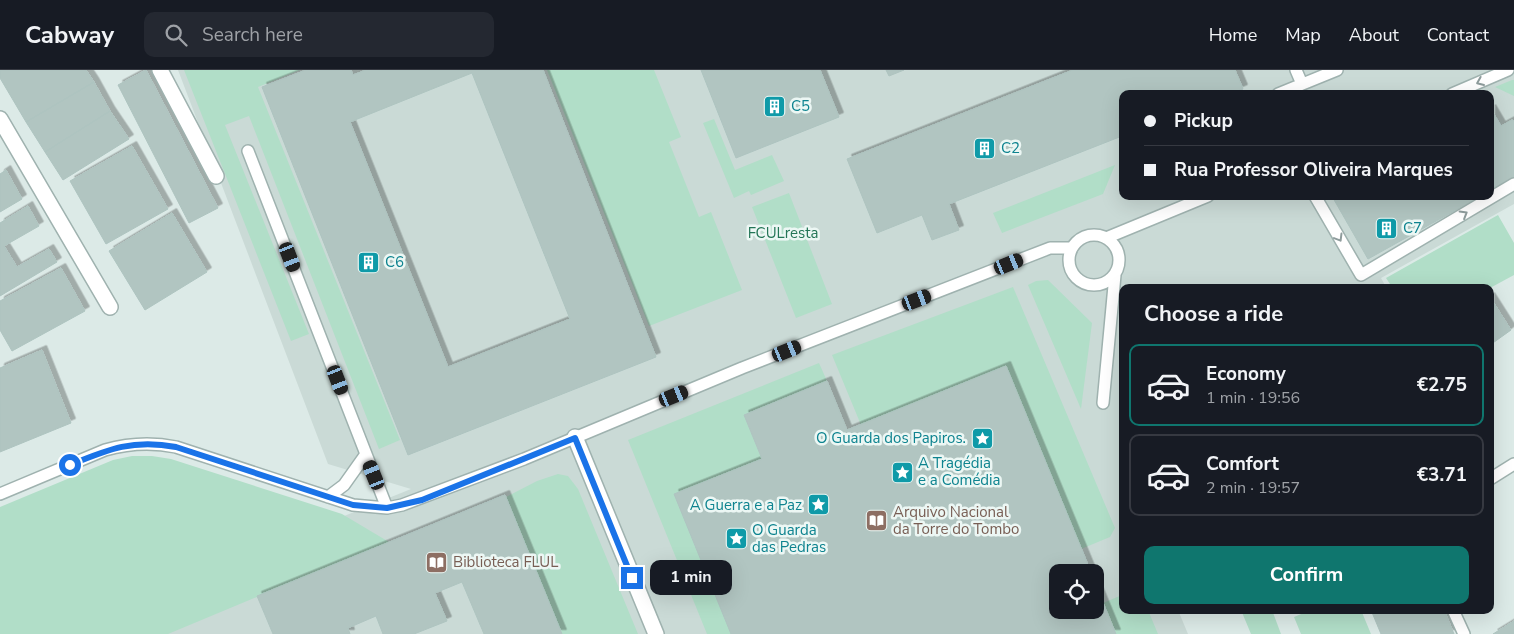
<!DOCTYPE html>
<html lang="en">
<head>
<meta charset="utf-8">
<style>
  body { margin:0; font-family:"Nunito Sans",sans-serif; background:#242831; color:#f1f3f6; height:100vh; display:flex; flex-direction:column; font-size:19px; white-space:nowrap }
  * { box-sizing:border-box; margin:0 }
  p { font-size:16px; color:#9ea1a6 }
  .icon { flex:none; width:28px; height:28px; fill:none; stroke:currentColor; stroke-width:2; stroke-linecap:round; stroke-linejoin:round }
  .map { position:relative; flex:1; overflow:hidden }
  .sheet { position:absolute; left:1119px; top:214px; width:375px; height:330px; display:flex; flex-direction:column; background:#171b24; border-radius:10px; box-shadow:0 5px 20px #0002 }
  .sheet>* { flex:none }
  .guide { position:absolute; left:1119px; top:20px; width:375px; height:110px; border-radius:10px; box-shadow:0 5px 20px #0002; display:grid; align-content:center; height:110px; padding:0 25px; background:#171b24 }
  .controls { position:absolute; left:1049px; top:494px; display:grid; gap:10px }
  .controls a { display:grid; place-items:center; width:55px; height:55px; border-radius:10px; background:#171b24; box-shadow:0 5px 20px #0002; font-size:25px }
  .end { position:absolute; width:22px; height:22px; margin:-11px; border:6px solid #1a73e8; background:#fff; box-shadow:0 0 0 2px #fff }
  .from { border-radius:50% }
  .bubble { position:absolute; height:35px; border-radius:10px; background:#171b24; box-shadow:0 5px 20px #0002; font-size:16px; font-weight:700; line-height:35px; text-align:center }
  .car { position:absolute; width:15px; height:30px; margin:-15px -8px; border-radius:6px; box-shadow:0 0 4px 1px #0007; background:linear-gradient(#222 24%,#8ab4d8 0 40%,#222 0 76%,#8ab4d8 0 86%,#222 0) }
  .guide b { display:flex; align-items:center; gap:18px; height:48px; font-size:19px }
  .guide b+b { border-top:1px solid #363941 }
  .guide i { width:12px; height:12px; background:#f1f3f6 }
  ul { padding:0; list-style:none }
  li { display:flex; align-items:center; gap:15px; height:82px; margin:0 10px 8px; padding:0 15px; border:2px solid #363941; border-radius:10px }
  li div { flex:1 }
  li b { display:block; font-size:19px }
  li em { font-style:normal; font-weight:700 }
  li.on { border-color:#0f766e }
  li>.icon { width:45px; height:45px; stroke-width:1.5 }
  h2 { padding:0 25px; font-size:22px; line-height:60px }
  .primary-button { display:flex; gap:10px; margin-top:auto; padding:10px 25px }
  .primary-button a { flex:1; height:58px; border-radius:10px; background:#0f766e; color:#fff; font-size:20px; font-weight:700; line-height:58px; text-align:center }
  header { display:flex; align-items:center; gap:30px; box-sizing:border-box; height:70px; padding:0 25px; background:#171b24; border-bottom:1px solid #363941 }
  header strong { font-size:24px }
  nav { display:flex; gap:28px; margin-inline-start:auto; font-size:18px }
  .search { width:350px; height:45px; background:#242831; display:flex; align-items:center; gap:12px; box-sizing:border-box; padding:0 18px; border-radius:10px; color:#9ea1a6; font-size:19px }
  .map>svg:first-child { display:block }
  .built { fill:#cadad6; fill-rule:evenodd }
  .green { fill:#b1dec8 }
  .building { fill:#b1c5c1; stroke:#aec4c0; fill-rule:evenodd; filter:url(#shadow) }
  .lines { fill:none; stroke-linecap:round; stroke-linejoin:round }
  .service-casing { stroke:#9fb2af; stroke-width:14 }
  .minor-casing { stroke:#9fb2af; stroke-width:18 }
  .service { stroke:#fff; stroke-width:11 }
  .minor { stroke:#fff; stroke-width:15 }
  .oneway { stroke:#8e9c9c }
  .route { stroke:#1a73e8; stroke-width:6 }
  .labels { text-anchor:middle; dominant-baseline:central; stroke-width:5; stroke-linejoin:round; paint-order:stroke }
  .culture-label { font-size:15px; fill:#0d838f; stroke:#ecf7f4; text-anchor:start }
  .park-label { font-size:15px; fill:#237556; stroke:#ecf7f4 }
  .education-label { font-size:15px; fill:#785e54; stroke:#ecf7f4; text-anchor:start }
</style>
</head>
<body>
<header>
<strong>Cabway</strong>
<div class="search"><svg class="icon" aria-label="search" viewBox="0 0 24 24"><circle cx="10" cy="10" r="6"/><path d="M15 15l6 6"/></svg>Search here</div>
<nav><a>Home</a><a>Map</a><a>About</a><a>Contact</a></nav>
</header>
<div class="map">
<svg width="1514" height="564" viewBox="0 0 1514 564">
  <defs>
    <filter id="shadow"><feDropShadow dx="4.5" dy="-4.5" stdDeviation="0" flood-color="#0004"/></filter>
  </defs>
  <rect width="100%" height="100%" fill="#dceae7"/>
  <path class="built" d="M178,0h1336v134l-133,74 5,9 -264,1v322h56l10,24h-1136l359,-145 -83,-25zM1122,24h368v102h-368zM1058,502h37v38h-37z"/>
  <path class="green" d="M184,0h116l-42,17 142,353 -21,9 -130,-333 -24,9 84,209 -18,7z
    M547,0h107l27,67 -12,5 30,75 12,-5 31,78 -93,36z
    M1512,10h2v16l-19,-9z
    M714,49l21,51 37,-15 12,26 -33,14 -2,-4 -15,7 -31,-75z
    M1115,95l-12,29 -101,39 -9,-20z
    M789,123l43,111 -36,14 -44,-111z
    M1498,145l16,28v32l-24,13 -98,-1 -6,-9z
    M1048,210l44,43 -11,86 -53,-124 8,-4z
    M1013,217l102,241 -5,9 -29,12 -75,-183 -145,59 -29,-70z
    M819,293l8,18 -83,34 18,44 -88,35 57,140h-24l-79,-194z
    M132,386h20l19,3 171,55 47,28 -221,92h-168v-127l113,-47z
    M558,404l10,2 10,13 60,145h-76l-56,-137 31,-16z
    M1122,525v15h26l10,24h-42l-13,-31z
    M1241,540h31l9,24h-30z
    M1311,540h50l10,24h-70l-7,-17z"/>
  <path class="building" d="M0,0h86l8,12 -68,40 -26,-44z
    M146,0l72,138 -29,15 -71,-138z
    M306,0h45l2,5 13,-5h177l113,287 -248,98 -146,-368zM472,3l98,246 -122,48 -98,-245z
    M701,0h119l19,47 -103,41z
    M886,0h18l-15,6z
    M1073,0h162l8,19 -12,5h-109v42l-173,68 10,26 -27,10 -10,-25 -45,18 -30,-74z
    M94,12l16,29 -65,41 -19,-30z
    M1491,39l10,17 11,-6 2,1v57l-24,13z
    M110,41l19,28 -66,41 -18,-28z
    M132,76l36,63 -62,35 -36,-63z
    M6,100l16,29 -22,13v-38z
    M1336,126h145l-113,63 -35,-61z
    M28,136l11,20 -35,20 13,21 32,-18 8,13 -57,34v-73z
    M172,143l35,59 -62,38 -36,-59z
    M61,198l24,43 -73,40 -12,-21v-29z
    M1490,227l21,33 -21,15z
    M42,280l29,73 -71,29v-84z
    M1006,296l85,206h-33v38h37v-27l21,51h-385l-57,-140 88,-35 -18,-44 83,-34 20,49z
    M505,425l57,139h-78l-22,-52 -27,11 12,28 -33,13h-31l-7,-18 -28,12 2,6h-77l-16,-38z
    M1371,540h73l10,24h-73z
    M1514,551v13h-21z"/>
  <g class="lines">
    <defs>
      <path id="service" d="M1296,0l6,14
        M1278,24l59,-24
        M1452,24l56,-24
        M248,81l139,357
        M1315,126l46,79 153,-91
        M1069 190a25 25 0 1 1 50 0a25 25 0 1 1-50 0Z
        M1106,168l102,-42
        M1103,333l12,-128
        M1490,409l24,-15
        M0,424l105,-44c25,-7 46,-8 71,-3l177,58 34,3 15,-3 122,-46 218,-91 308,-120h22
        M328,427l16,-12 22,-31
        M1453,540l11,24"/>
      <path id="minor" d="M160,0l56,106
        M0,49l110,188
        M575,367l81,197"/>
    </defs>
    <use href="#service" class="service-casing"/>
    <use href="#minor" class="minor-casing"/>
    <use href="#service" class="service"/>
    <use href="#minor" class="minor"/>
  </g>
  <defs><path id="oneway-chevron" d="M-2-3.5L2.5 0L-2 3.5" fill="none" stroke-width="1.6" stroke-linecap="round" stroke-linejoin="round" transform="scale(1.25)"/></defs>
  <g class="oneway">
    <use href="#oneway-chevron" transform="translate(1480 12) rotate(157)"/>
    <use href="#oneway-chevron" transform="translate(1464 144) rotate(-31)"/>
    <use href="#oneway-chevron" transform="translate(1339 168) rotate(59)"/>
  </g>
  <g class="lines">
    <path class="route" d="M70,395c39,-16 63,-26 106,-18l177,58 34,3 35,-8 153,-62 57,140"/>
  </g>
  <defs>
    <symbol id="building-square" viewBox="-11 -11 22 22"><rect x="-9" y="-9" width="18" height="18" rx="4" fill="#0f9aa8" stroke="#ecf7f4"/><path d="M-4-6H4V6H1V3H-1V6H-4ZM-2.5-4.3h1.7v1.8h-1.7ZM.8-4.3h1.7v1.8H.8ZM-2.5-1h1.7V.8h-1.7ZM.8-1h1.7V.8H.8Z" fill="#fff"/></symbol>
    <symbol id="sight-square" viewBox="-11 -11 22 22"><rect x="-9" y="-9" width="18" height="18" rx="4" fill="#0f9aa8" stroke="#ecf7f4"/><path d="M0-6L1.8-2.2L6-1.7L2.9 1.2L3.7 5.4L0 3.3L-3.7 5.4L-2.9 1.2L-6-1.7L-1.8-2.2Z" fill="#fff"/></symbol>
    <symbol id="library-square" viewBox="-11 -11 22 22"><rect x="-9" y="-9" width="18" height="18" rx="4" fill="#8d6e63" stroke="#ecf7f4"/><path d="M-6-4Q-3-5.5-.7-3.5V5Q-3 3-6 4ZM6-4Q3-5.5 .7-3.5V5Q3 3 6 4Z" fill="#fff"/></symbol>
  </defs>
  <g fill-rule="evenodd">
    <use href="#building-square" x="762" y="24" width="25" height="25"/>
    <use href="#building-square" x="972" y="66" width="25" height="25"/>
    <use href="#building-square" x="1374" y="146" width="25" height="25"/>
    <use href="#building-square" x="356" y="180" width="25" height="25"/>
    <use href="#sight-square" x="970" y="356" width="25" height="25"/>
    <use href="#sight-square" x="890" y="390" width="25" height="25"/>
    <use href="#sight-square" x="806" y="422" width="25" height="25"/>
    <use href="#library-square" x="864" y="438" width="25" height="25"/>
    <use href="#sight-square" x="724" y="456" width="25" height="25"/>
    <use href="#library-square" x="424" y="480" width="25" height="25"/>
  </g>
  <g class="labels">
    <g class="culture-label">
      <text x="791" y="36">C5</text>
      <text x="1001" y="78">C2</text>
      <text x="1403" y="158">C7</text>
      <text x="385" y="192">C6</text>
      <text x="966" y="368" text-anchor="end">O Guarda dos Papiros.</text>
      <text x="918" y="393">A Tragédia<tspan x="918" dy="17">e a Comédia</tspan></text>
      <text x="802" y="435" text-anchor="end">A Guerra e a Paz</text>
      <text x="752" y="460">O Guarda<tspan x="752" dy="17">das Pedras</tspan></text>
    </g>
    <g class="park-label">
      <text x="783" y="163">FCULresta</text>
    </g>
    <g class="education-label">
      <text x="893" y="442">Arquivo Nacional<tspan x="893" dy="17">da Torre do Tombo</tspan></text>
      <text x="453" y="492">Biblioteca FLUL</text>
    </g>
  </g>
</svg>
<div class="controls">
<a><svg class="icon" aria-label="locate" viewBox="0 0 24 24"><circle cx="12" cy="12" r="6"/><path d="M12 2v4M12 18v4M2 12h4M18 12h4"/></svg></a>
</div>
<i class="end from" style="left:70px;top:395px"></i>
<i class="end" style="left:632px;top:508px"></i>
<div class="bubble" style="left:650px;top:490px;width:82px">1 min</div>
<i class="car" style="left:290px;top:187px;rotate:159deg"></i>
<i class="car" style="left:1009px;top:194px;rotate:68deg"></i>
<i class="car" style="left:917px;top:230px;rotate:69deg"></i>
<i class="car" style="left:787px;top:281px;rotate:68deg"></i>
<i class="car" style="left:338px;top:310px;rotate:159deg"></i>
<i class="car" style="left:674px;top:326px;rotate:68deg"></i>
<i class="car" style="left:374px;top:405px;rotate:338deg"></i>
<div class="guide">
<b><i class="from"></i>Pickup</b>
<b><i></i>Rua Professor Oliveira Marques</b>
</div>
<section class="sheet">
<h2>Choose a ride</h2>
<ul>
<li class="on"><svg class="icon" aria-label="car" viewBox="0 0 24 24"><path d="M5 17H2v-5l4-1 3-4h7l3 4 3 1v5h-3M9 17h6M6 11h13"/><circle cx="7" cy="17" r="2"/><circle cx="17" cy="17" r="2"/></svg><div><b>Economy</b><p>1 min · 19:56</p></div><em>€2.75</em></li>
<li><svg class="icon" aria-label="car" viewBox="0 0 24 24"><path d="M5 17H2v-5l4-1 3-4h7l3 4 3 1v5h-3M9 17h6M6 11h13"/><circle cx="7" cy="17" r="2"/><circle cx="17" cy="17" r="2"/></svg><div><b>Comfort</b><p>2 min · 19:57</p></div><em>€3.71</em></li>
</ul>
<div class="primary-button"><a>Confirm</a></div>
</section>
</div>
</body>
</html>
